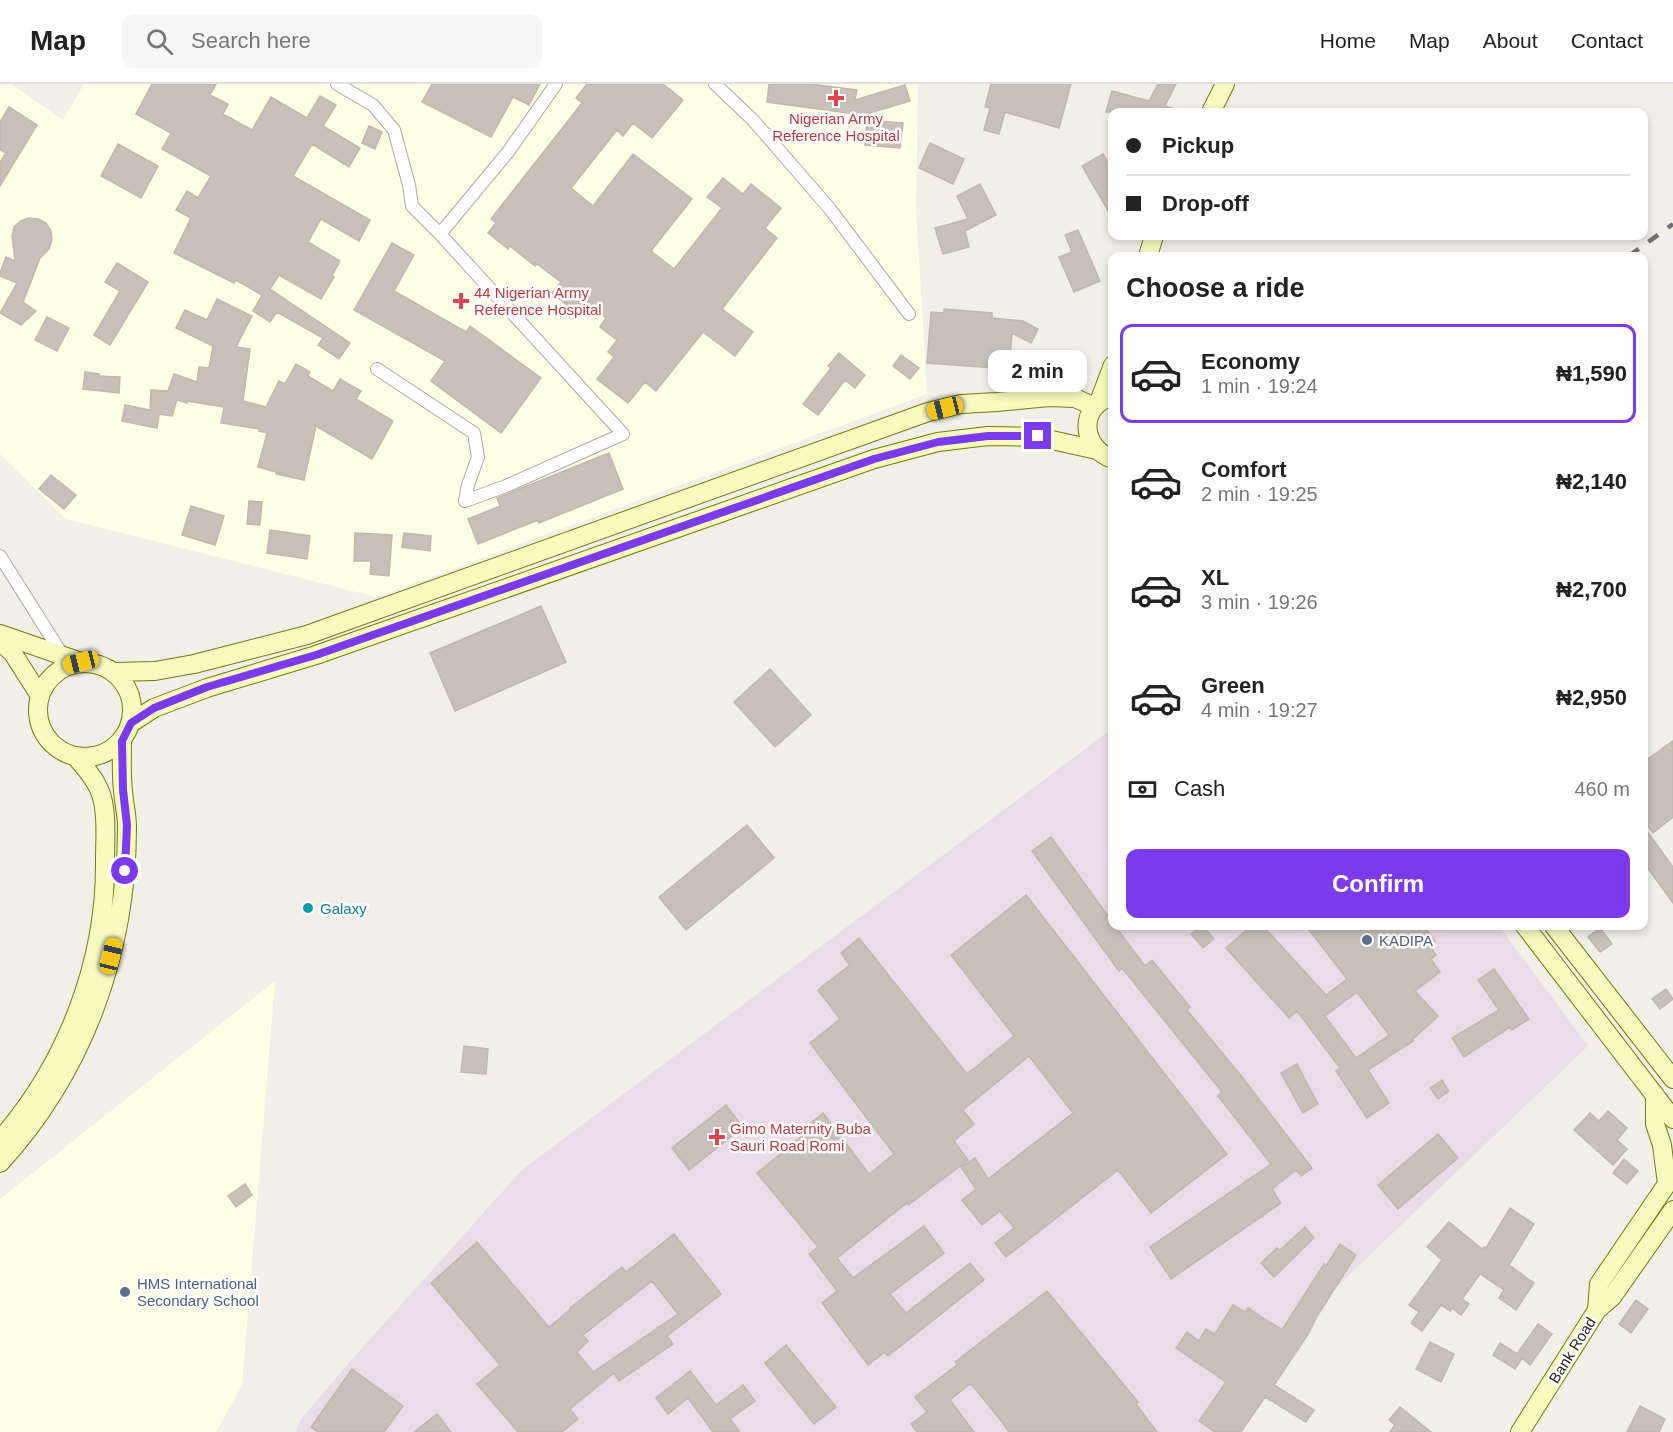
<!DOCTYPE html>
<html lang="en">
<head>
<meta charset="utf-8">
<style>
  body { margin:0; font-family:Helvetica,sans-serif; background:#f6f6f6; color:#222; height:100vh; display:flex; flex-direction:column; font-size:22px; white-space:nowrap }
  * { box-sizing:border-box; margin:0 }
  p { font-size:20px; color:#767676 }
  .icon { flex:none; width:33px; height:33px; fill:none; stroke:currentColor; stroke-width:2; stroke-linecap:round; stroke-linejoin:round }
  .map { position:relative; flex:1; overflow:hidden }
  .panel { position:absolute; left:1108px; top:168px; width:540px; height:678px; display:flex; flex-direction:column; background:#fff; border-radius:12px; box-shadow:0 3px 9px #0003 }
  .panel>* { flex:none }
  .banner { position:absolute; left:1108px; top:24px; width:540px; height:132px; border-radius:12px; box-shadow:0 3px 9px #0003; display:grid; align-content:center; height:132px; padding:0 18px; background:#fff }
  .end { position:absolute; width:27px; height:27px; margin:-14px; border:8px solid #7c3aed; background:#fff; box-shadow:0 0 0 3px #fff }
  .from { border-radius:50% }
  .bubble { position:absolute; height:42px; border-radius:12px; background:#fff; box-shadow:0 3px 9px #0003; font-size:20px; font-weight:700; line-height:42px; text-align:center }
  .car { position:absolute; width:18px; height:36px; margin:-18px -9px; border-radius:8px; box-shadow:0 0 4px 2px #0007; background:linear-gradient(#f5c518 24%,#345 0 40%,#f5c518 0 76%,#345 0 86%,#f5c518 0) }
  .banner b { display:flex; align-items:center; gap:21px; height:57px; font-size:22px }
  .banner b+b { border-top:2px solid #e0e0e0 }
  .banner i { width:15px; height:15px; background:#222 }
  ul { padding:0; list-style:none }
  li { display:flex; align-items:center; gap:18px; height:99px; margin:0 12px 9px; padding:0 6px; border:3px solid transparent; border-radius:12px }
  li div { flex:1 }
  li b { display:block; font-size:22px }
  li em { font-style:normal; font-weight:700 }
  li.active { border-color:#7c3aed }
  li>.icon { width:54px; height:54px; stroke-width:1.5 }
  h2 { padding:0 18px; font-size:27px; line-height:72px }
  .pay { display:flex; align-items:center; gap:15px; height:66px; padding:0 18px; font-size:22px }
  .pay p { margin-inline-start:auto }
  .cta { display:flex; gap:12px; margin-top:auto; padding:12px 18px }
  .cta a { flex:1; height:69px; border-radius:12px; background:#7c3aed; color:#fff; font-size:24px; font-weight:700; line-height:69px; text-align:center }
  header { display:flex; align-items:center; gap:36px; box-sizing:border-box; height:84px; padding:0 30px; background:#fff; border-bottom:2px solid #e0e0e0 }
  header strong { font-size:28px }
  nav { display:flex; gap:33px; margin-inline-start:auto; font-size:21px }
  .search { width:420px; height:54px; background:#f6f6f6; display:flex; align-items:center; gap:15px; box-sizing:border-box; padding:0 21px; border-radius:12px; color:#767676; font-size:22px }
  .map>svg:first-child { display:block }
  .industrial { fill:#ebdbe8 }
  .education { fill:#ffffe5 }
  .building { fill:#c7bfb8; stroke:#c4b6ab; stroke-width:1.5; fill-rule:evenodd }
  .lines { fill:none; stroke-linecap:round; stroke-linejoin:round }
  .street-casing { stroke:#a9a9a9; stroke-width:14 }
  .secondary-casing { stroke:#707d05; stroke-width:20 }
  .street { stroke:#fff; stroke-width:12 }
  .secondary { stroke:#f7fabf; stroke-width:18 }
  .rail { stroke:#707070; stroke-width:4.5; stroke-dasharray:12 12; stroke-linecap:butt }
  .route { stroke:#7c3aed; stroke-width:8 }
  .health-dot { fill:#e0444e; stroke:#fff; stroke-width:2 }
  .culture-dot { fill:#0f9aa8; stroke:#fff; stroke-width:2 }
  .service-dot { fill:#5c6f8a; stroke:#fff; stroke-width:2 }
  .labels { text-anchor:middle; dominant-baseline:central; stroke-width:5; stroke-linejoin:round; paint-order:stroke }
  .health-label { font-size:15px; fill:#be3a42; stroke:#fff; text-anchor:start }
  .culture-label { font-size:15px; fill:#0d838f; stroke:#fff; text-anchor:start }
  .service-label { font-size:15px; fill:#4e5e75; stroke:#fff; text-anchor:start }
  .street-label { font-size:15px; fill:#222; stroke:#fff }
</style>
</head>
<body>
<header>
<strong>Map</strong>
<div class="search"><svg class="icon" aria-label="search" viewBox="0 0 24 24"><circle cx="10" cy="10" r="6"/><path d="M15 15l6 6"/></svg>Search here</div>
<nav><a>Home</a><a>Map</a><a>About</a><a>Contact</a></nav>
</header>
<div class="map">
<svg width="1673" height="1348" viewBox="0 0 1673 1348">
  <rect width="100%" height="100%" fill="#f2efe9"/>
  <path class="industrial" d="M1113,644v198h386l89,120 -357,342 -6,44h-929l5,-13 53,-62 168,-187z"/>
  <path class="education" d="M0,0h11l52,36 21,-36h834l-2,124 11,186 -551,203 -310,-78 -66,-65z
    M275,897l-33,404 -26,47h-216v-233z"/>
  <path class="building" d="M152,0h64l-6,11 18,9 -5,10 29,16 19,-33 36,21 13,-22 16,9 -13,21 37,22 -11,19 -37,-23 -19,32 77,44 -11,21 -38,-22 -13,23 32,19 -8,15 2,1 -13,22 -42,-24 -9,14 80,54 -11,16 -21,-14 5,-7 -46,-26 -7,10 -17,-11 9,-16 -26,-15 -2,3 -60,-30 17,-35 -15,-8 11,-19 11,7 13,-22 -49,-27 9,-16 -35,-19z
    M432,0h108l-11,21 -16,-8 -22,40 -69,-35z
    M587,0h76l20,16 -31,38 -19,-15 -10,13 -6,-6 -46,58 22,18 40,-52 59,45 -41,52 23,18 48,-61 -15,-11 16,-19 20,16 8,-10 30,24 -16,20 12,10 -55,71 31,23 -18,24 -32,-24 -47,59 -11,-9 -17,21 -31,-24 17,-22 -6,-5 9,-12 -17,-13 6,-9 -19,-15 -9,11 -26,-21 9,-11 -24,-18 -2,2 -25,-20 -2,3 -20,-16 8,-10 -5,-4 91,-116 -6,-5z
    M769,0h42l46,6 -2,10 50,-15 5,16 -47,14 -96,-13z
    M991,0h80l-12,44 -54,-16 -6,22 -15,-4 6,-22 -5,-1z
    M1158,0h18l-11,22 10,3v3h-69l6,-21 37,10z
    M9,23l28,18 -37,61v-24l6,-9 -6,-3v-28z
    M867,36l36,3 -3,25 -35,-3z
    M369,42l13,6 -7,17 -13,-6z
    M930,59l34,16 -11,25 -34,-16z
    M118,60l40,22 -17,32 -40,-22z
    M1103,70l10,17v48l-31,-53z
    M980,100l16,31 -31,16 4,16 -26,7 -8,-26 33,-9 -11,-23z
    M29,134l9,1 8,4 5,8 1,9 -3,9 -9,9 -17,44 13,9 -15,14 -21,-12 17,-30 -17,-7v-3l6,-16 9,4 -3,-25 2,-9 7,-6z
    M1078,146l22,51 -26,11 -15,-35 13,-5 -7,-17z
    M392,159l22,12 -20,36 72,41 4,-6 71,52 -40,55 -70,-52 14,-20 -91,-51z
    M117,179l31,19 -38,63 -16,-10 26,-44 -15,-9z
    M217,215l35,17 -16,31 14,2 -7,52 23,6 13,-26 6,3 11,-20 14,8 -2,4 25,15 7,-12 21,12 -5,8 37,22 -21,38 -56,-33 -12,54 -28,-6v-2l-18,-5 9,-34 -8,-2 1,-2 -39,-6 3,-16 -37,-6v2l-10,-3 -5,16 -13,-2 -2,14 -35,-7 3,-16 25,5 1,-20 17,1 6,-17 23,8 2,-15 10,1 4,-22 -37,-18 9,-18 22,10z
    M944,225l48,4v5l31,3 15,8 -7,14 -19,-10 -3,36 -82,-6 4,-51 13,1z
    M47,233l22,11 -12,23 -22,-11z
    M839,269l26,22 -10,13 -10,-8 -27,35 -15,-11 28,-36 -3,-2z
    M901,271l18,13 -9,11 -17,-13z
    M85,288l14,2v2l21,1 -1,16 -36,-4z
    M609,369l14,36 -84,34 -1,-3 -60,24 -10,-25 32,-13 -3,-8z
    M51,391l25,20 -12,14 -25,-20z
    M249,417l13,1 -2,23 -13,-1z
    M191,422l33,10 -9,29 -33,-10z
    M270,446l40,6 -3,23 -40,-6z
    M355,449l37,2 -3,41 -19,-2 1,-13h-17z
    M404,449l27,3 -1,15 -28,-4z
    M541,522l25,56 -111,49 -25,-58z
    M770,585l41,46 -36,32 -41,-45z
    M1673,657v76l-20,16 -9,-12v-59z
    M747,741l27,33 -88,72 -27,-33z
    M1644,743l29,40v36l-29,-40z
    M1051,753l62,86v3h2l30,40 7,-6 38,47 -3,3 55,67 70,91 -11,8 -5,-6 -24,19 9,14 -110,76 -21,-32 121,-83 -53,-68 4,-4 -100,-124 -3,3 -87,-120z
    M1026,811l201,259 -76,59 -33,-43 -112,87 -11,-14 19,-15 -14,-17 -18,14 -20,-25 14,-11 -15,-22 14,-9 13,21 85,-66 -44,-57 -66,54 11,14 -20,17 14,19 -60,45 -1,-2 -70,55 16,20 71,-52 20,27 -54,41 16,19 64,-50 14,17 -96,76 -3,-4 -17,13 -46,-62 15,-12 -28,-37 9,-7 -61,-74 46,-38 -3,-3 23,-19 46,61 25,-20 -84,-111 30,-24 -22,-29 32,-25 -9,-12 18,-15 108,136 47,-38 -63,-81z
    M1201,842h2l11,13 -11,9 -12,-14z
    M1251,842h12l63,69 21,-16 -41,-53h118l11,15 -6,4 7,10 -5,4 9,13 -25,19 23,25 -26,24 1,1 -45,29 21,33 -22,15 -31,-47 4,-3 -43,-57 -8,7 -63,-70zM1357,908l32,43 -33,23 -31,-42z
    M1600,844l12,16 -12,8 -12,-15z
    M1494,885l35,50 -17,11 -2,-3 -46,30 -12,-19 47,-28 -21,-30z
    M1666,905l7,10 -13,10 -8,-10z
    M464,962l24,3 -2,25 -25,-2z
    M1297,980l21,40 -15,9 -22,-40z
    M1442,996l7,11 -11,8 -8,-11z
    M726,1021l17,22 -54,43 -17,-22z
    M1608,1027l19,17 -10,12 10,9 -14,16 -39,-35 16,-17 9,8z
    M1438,1050l20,24 -60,51 -20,-24z
    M1624,1075l14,12 -11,13 -14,-11z
    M245,1100l7,11 -16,12 -8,-11z
    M1510,1124l24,16 -25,41 25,18 -18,27 -17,-12 5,-8 -24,-16 -18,25 7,5 -8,11 -9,-7 -2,3 -9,-6 -19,26 -11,-8 8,-11 -10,-7 33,-45 -15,-13 22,-25 33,27 2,-2 2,1z
    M1305,1143l9,11 -40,39 -13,-14 16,-15 3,2z
    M674,1150l47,60 -54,42 6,8 -54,37 -5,-8 -44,36 8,10 -16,13h-44l-41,-48 23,-19 -69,-82 46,-41 72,85 22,-18 -1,-1 52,-41 4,5zM652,1197l26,33 -85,58 -16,-20 11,-11 -5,-6z
    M1340,1160l16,11 -40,63 -7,15 -35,52 40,25 -8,12 -41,-25 -24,35h-26l-16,-11 27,-39 -50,-34 11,-16 12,9 7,-12 9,5 18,-29 12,7 3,-4 34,22 42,-66 2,2z
    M1047,1207l91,111 -2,2 21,28h-148l-7,-10 -30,-37 -2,-1 -20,16 24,32h-57l-6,-8 16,-12 -12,-15 42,-32 -2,-3z
    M1636,1216l12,9 -17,24 -12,-9z
    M1538,1240l14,10 -22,31 -8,-7 -7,11 -22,-14 7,-12 17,11z
    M1430,1258l24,12 -13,28 -25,-13z
    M786,1261l50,62 -22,17 -49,-61z
    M352,1285l51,37 -19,26h-66l-7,-5z
    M690,1287l26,34 27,-20 12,16 -25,18 10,13h-27l-25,-34 -20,16 -12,-16z
    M1640,1322l25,13 -6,13h-32z
    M1400,1323l31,25h-41l5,-7 -6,-5z
    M437,1330l14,18h-37z"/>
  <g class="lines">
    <defs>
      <path id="street" d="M337,0l36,21 21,25 15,55 3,21 28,28 183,200 -117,52 -41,15
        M715,0l38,36 77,89 79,105
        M440,150l68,-82 48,-68
        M377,285l97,64 4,24 -10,28 -3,16
        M0,472l63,100"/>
      <path id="secondary" d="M1211,28l14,-28
        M1148,172l6,-20
        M1113,312c-35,9 -33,52 0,63
        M1099,318l14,-37
        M0,550l81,28
        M0,558l12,10 28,44
        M38 626a47 47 0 1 1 94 0a47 47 0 1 1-94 0Z
        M114,588l41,-1 39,-7 113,-29 621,-223 33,-8 36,-2 52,-5 26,1 20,9
        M131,639l23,-15 53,-20 109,-33 558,-196 64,-17 50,-6 50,1 59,13
        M1525,842l148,193
        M1554,842l119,153
        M1655,1011v29l7,21 5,39
        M0,1056c67,-76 106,-179 105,-279 0,-22 3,-52 -6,-72 -6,-13 -15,-23 -24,-33
        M0,1079c84,-92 127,-211 127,-336 0,-12 -3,-24 -4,-36 -2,-17 -1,-34 -1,-50
        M1597,1226l15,-13 61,-87
        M1520,1348l77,-122 2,-26 74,-109"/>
    </defs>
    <use href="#street" class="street-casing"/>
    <use href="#secondary" class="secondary-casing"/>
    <use href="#street" class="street"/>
    <use href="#secondary" class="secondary"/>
    <path class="rail" d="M1629,172l44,-32"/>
  </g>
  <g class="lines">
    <path class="route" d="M125,787l2,-46 -4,-35 -1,-49 9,-18 23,-15 53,-21 109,-32 558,-196 64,-17 50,-6h50"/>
  </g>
  <g class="health-dot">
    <path d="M833 5h6v6h6v6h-6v6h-6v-6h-6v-6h6z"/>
    <path d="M458 208h6v6h6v6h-6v6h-6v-6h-6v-6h6z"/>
    <path d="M714 1044h6v6h6v6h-6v6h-6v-6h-6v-6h6z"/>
  </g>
  <circle class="culture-dot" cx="308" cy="824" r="6"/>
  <g class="service-dot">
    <circle cx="1367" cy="856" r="6"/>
    <circle cx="125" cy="1208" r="6"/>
  </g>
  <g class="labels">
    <g class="health-label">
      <text x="836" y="34" text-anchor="middle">Nigerian Army<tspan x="836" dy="17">Reference Hospital</tspan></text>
      <text x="474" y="208">44 Nigerian Army<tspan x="474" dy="17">Reference Hospital</tspan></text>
      <text x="730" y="1044">Gimo Maternity Buba<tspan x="730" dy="17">Sauri Road Romi</tspan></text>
    </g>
    <g class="culture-label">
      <text x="320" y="824">Galaxy</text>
    </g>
    <g class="service-label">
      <text x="1379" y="856">KADIPA</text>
      <text x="137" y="1199">HMS International<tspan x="137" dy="17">Secondary School</tspan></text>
    </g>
    <g class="street-label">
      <text transform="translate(1572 1266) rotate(-58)">Bank Road</text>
    </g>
  </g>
</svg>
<i class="end from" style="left:125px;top:787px"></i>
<i class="end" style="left:1038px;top:352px"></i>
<div class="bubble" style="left:988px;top:266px;width:99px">2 min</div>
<i class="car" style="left:945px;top:324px;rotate:256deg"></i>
<i class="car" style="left:81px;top:578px;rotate:256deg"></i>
<i class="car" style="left:111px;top:872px;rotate:14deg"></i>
<div class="banner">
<b><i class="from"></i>Pickup</b>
<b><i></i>Drop-off</b>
</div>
<section class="panel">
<h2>Choose a ride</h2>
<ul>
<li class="active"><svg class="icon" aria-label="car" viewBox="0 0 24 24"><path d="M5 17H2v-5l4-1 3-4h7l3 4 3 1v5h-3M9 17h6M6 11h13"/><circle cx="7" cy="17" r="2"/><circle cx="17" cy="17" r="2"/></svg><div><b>Economy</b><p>1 min · 19:24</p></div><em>₦1,590</em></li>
<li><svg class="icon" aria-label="car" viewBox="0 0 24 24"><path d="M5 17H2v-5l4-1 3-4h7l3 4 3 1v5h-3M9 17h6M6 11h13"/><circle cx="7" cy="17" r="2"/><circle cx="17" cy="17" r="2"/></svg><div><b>Comfort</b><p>2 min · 19:25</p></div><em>₦2,140</em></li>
<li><svg class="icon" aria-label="car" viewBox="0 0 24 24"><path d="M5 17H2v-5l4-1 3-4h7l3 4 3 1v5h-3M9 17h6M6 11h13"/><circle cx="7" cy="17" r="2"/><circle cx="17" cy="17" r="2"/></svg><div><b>XL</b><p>3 min · 19:26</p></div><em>₦2,700</em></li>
<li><svg class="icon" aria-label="car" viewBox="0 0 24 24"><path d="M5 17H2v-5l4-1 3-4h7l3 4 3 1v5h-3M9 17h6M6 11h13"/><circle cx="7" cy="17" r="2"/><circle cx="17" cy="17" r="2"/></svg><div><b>Green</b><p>4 min · 19:27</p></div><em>₦2,950</em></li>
</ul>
<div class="pay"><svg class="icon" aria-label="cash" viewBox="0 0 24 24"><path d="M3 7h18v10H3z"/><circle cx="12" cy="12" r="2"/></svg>Cash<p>460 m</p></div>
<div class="cta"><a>Confirm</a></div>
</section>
</div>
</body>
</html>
